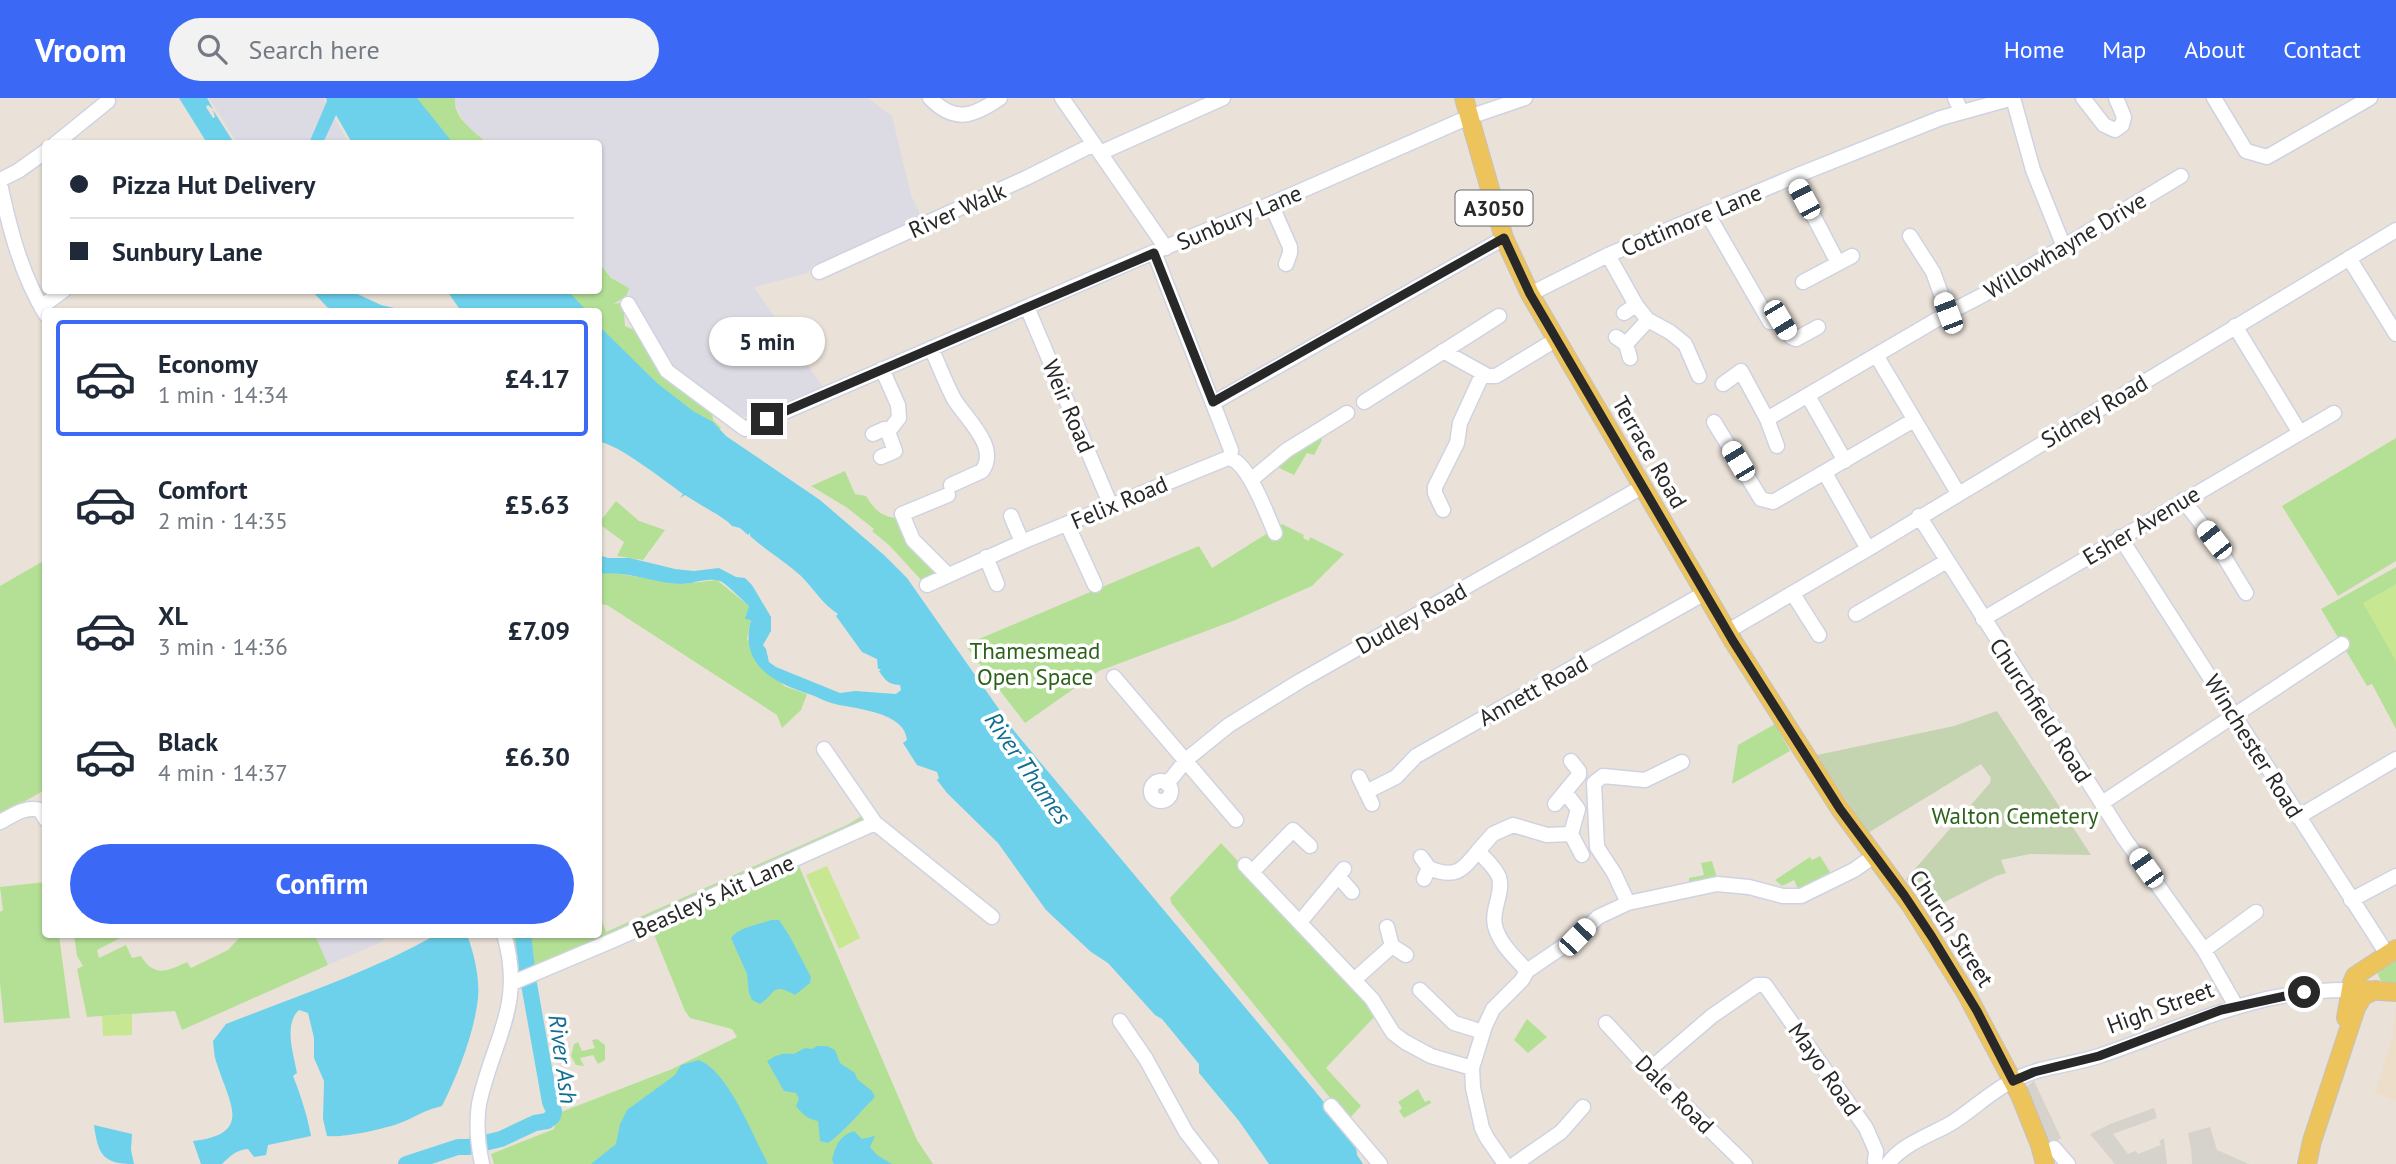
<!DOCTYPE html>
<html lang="en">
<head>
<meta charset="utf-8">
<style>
  body { margin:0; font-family:"PT Sans",sans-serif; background:#f2f2f3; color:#1f2937; height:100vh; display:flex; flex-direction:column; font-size:26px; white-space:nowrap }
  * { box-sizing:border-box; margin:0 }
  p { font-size:23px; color:#747a83 }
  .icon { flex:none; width:38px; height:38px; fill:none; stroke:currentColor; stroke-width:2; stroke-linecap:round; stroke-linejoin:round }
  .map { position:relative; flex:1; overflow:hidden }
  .details { position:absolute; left:42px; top:210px; width:560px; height:630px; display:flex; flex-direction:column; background:#fff; border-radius:7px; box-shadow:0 2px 5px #0004 }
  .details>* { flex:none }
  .banner { position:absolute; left:42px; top:42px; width:560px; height:154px; border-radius:7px; box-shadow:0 2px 5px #0004; display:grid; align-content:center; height:154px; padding:0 28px; background:#fff }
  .end { position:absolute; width:32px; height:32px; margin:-16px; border:9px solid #282828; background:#fff; box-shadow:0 0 0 4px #fff }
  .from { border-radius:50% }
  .bubble { position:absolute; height:49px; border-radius:24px; background:#fff; box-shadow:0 2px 5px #0004; font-size:23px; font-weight:800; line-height:49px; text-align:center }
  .car { position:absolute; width:21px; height:42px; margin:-21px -10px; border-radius:9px; box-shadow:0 0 5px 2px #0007; background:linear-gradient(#fff 24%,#345 0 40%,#fff 0 76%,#345 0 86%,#fff 0) }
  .banner b { display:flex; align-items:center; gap:24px; height:66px; font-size:26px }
  .banner b+b { border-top:2px solid #e0e1e3 }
  .banner i { width:18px; height:18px; background:#1f2937 }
  ul { padding:12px 0 0; list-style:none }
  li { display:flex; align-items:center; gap:21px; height:116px; margin:0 14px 10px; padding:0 14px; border:4px solid transparent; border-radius:7px }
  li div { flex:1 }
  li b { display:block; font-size:26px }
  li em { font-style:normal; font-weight:800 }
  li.selected { border-color:#3b68f5 }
  li>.icon { width:63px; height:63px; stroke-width:1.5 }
  .action { display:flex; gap:14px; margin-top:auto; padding:14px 28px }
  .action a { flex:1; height:80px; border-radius:42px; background:#3b68f5; color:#fff; font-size:28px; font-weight:800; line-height:80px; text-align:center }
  header { display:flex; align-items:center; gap:42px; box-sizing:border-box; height:98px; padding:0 35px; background:#3b68f5; color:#fff }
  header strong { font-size:33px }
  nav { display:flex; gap:38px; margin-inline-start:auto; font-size:24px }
  .search { width:490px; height:63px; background:#f2f2f3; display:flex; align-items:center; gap:18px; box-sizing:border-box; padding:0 24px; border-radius:38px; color:#747a83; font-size:26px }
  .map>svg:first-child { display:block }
  .industrial { fill:#dcdae2 }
  .education { fill:#ecdec9 }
  .green { fill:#b4e096 }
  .cemetery { fill:#c4d4b1 }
  .pitch { fill:#c8e792 }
  .plaza { fill:#d6d2cc }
  .water { fill:#6ed1eb }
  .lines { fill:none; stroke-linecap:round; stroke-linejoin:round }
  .river { stroke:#6ed1eb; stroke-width:16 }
  .minor-casing { stroke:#cfd3e1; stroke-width:17 }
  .major-casing { stroke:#c3c3c3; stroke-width:20 }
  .minor { stroke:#fff; stroke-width:14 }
  .major { stroke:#edc35c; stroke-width:18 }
  .route { stroke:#282828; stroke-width:9 }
  .labels { text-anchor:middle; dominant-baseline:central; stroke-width:7; stroke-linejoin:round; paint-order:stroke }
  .shield { fill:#fff; stroke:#686868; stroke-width:2 }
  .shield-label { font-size:21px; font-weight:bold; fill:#282828 }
  .street-label { font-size:23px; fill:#282828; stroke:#fff }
  .park-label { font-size:23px; fill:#2d621b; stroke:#fff }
  .water-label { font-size:24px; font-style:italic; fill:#106e93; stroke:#fff }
</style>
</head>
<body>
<header>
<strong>Vroom</strong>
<div class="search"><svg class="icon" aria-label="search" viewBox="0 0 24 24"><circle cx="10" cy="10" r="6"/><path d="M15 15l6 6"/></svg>Search here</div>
<nav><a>Home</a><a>Map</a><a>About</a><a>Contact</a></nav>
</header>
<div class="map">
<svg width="2396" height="1066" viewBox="0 0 2396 1066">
  <rect width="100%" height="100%" fill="#eae2d9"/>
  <path class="industrial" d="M209,0h114l26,45h-112z
    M452,0h416l24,18 19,79 12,25 -98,45 -11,-2 -6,10 -54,14 69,100 -42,16 -7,-2 -11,9 1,3 -15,6 -25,-14 -49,-36 -49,-80 -17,-9 -10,-13 -1,-123 -115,-1 -16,-15z
    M315,837h75l-11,8 -51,22z"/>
  <path class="education" d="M2396,903v100l-21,-8 18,-57z"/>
  <path class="green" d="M411,0h44c-2,20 19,33 32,45h-41z
    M599,165l12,15 18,10 -2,7 -13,9 5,-1 9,7 -4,4 1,12 16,7 19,38 51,33 2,16 8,8 -5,5 -118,-95v-26l-17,-1 -13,-20 30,-1z
    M1320,337l2,5 -8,15 -7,-2 -13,22 -19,-9z
    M2396,340v123l-58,35 -56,-90z
    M845,373l10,23 11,2c8,13 16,22 33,22l11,25 27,31 -14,8 -33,-36 -18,-15 2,-2 -28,-22 -35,-21z
    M616,403l23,20 26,9 -22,30 -26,-4 7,-14 -25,-18 -1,-7 4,2z
    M1282,426l22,11 -1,3 6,3 1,-4 34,17 -32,32 -79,35 -134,50 -74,52 -60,-78 234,-99 13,22z
    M45,462v230l-45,25v-229z
    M2396,469v162l-24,-45 -5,2 -46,-77z
    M608,474l73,12 36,-4 32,26 -3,13h5l-4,20 37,47 23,8 -6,16 -19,18 -5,-13 -170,-110 -8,-1v-30z
    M1775,626l15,27 -58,33 6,-39z
    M862,718l11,16 -74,34 118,274 16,24h-439l-3,-10 63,-25 2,-15 116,-45 65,-32 -5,-8 -42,-11 -5,-7 -32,-79 123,-56 -259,105 -11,-46 92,-1 1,-21 7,19 241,-107z
    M1221,745l128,137 27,35 -50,53 35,38 -13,14 -176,-216 -2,-6z
    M1820,758l12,19 -34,14 -4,-9 -12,6 -7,-6 35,-23 2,3z
    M1712,763l5,17 -28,6v-6l15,-3 -3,-12z
    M45,784l1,52 13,1 11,83 -66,5 -4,-40v-71l3,-2 -3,-23z
    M74,837h52l-29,15 2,8 27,-13 6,13 9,-2c13,22 27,15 46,6l4,6 37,-18 14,-15h73l13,30 -146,65 -7,-19 -88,6 -10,-48 6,-3 -6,-10z
    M2396,860v25l-15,-2 -3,-6 1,-5z
    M1527,921l20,18 -19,16 -14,-13z
    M597,941l8,6v15l-7,4 -5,-9 -13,3 4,8 -8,-1 -5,-9 3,-12 4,-2 4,9 13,-3 -3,-8z
    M1418,991l7,13 5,-2 1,3 -27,15 -5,-7 3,-3 -4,-6z"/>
  <path class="cemetery" d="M1997,613l94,144 -61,-1 -29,6 5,13 -10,3 -65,33 -25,-30 84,-96 1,-5 -10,-14 -113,69 -51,-78 137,-29z"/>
  <path class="pitch" d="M2396,486v77l-33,-58z
    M827,768l33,72 -21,11 -33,-74z
    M132,916v21l-29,1 -1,-20z"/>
  <path class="plaza" d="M2034,983l27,57 -9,6 -5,-1 -20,-51 -1,-5z
    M2154,1010l3,10 -44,16 15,20 8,-3 2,3 23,-9 -2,-4 5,-3 3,26h-52l-25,-30 20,-10z
    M2210,1029l7,23 32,14h-57l-1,-16 -3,-15z"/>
  <path class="water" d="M179,0h28l6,11 -5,-4 -2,2 7,11 2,-1 -2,-7 21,33h-27z
    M326,0h91l36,45h-101l-16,-28 -13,28h-14l18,-42z
    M312,193h39l30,14 26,6h-69l-11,-4z
    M447,193h121l19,20h-126z
    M598,227l59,58 36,28 20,11 13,14 94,64 64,55 23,23 108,154 300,359c11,15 43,47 42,64l6,9h-94l-30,-43 -40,-48v-9l-37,-45 -7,-4 -47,-52 -17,-11 -45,-42 -48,-67 -51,-50 -10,-13 2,-2 -2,-6 -20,-7 -14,-22 4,-3c-2,-28 -51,-31 -72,-36 -9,-2 -17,-7 -26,-10 -36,-12 -70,-29 -58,-74l-6,-1 4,-13c-7,-6 -23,-23 -29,-25 -14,-4 -26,3 -39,3 -28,-1 -55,-14 -82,-10v-19l9,3h22l45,11 19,2 25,-3 17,9 9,1 7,7 19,32v14l-8,14 3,4 3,13 7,5 64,26 15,-2 41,3 5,-4 -1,-5c-11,0 -15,-5 -21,-14l2,-2h-3l-1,-10 -15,-7 -26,-36 2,-2c-16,-10 -23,-24 -37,-38 -16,-15 -33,-24 -51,-40v-3l-2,2 -8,-7 -8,-2c-7,-9 -33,-21 -47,-31l-5,3 3,-4c-17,-12 -66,-51 -84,-52z
    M771,822h8l10,15 22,42 -1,6 -15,12c-23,-13 -18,-3 -35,9l-8,-4 -3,-7 -2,-19 -16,-36c8,-11 27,-13 40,-18z
    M436,837h31c7,18 13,43 11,63 -4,36 -20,76 -36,108 -18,4 -26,11 -42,17 -15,6 -58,15 -73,13l-4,-17 1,-38 -10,-23v-20l-6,-25 -9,-3c-16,15 -5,45 -2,63l-4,3c8,20 14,39 18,60l-43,9 -2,10 -12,2 -6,-8c-12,1 -18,7 -26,15h-21l-8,-23c61,-7 36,-38 24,-77 -3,-7 -3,-15 -4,-23l13,-17c71,-28 144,-52 210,-89z
    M817,948h10l8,4 5,13 15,10 2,6 15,12 3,6c-16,16 -29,33 -47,46l-8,-2 -2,-20c-10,-2 -15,-6 -22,-15l3,-7 -3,-6 -12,-2 -17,-30c9,-6 16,-9 27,-7l11,-6 7,1z
    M699,962c29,11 54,76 69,104h-177l25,-20 4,-20 7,-14 48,-35 6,-10z
    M94,1027l38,9 -1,16 3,14c-31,0 -36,-9 -40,-39z
    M854,1033l8,8 13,-3 -5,11 7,8 15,9h-58l-2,-4c4,-15 7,-24 22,-29z"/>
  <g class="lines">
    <path class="river" d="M523,836l4,35
      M406,1066l52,-17h10l33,-8 34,-16 12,-2 6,-5 1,-5 -4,-9 -21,-118"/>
    <defs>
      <path id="minor" d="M930,0c25,26 44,18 70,0
        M1062,0l104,150
        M1955,0l6,13
        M2013,0l20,72 31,77
        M2083,0l21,27 11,5 7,-5 2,-8 -8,-19
        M2214,0l32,53 21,6 103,-59
        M55,46l53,-43
        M1100,55l123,-55
        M1793,79l45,86
        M0,82l18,-9 28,-20
        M0,86c10,46 21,90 46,131
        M1271,106l19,43v6l-4,11
        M1707,115l63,109 11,-2 10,17 5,2 22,-12
        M1910,138l23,36 15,41
        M1154,154l77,198 -1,8
        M1608,157l28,50 12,15 22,12 15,12 14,32
        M2349,160l47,76
        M819,174l207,-94 68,-34
        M1803,184l49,-26
        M1530,196l78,-39 185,-78 148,-59 72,-20
        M628,206l39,67 78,58 409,-177 117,-48 198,-87 56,-19
        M41,209l23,-17
        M1027,209l84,199
        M1624,215l12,-8
        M2235,228l65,107
        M1616,239l10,7 4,14
        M1626,246l22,-24
        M931,250c8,17 14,34 23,51 11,19 46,48 28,72l-31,14
        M1443,253l45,25h8l61,-37
        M1876,257l82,138
        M1723,286l18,-13 26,48 10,27
        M1808,298l37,65
        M1364,304l135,-86
        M1213,305l291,-165
        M1767,321l181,-106 35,-18 198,-119
        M1714,324l47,77 12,3 141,-82
        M873,336l11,-5 4,3 11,-14 -1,-13 -16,-36
        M881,359l14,-6 -7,-19
        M1825,375l43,76
        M1251,382l36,-30 60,-37
        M2183,402l31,40 32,53
        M1443,412l-8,-17v-6l22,-44 3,-20 23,-50
        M1011,418l11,26
        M1919,418l205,322 80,112 32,56
        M1067,426l28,61
        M2120,439l267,417
        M986,459l11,27
        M947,476l-34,-34 -11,-26 46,-19
        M927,487l95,-43 206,-84c20,2 39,57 47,75
        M1793,496l26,41
        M1856,516l91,-53
        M1983,521l351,-206
        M1728,533l140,-82 528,-319
        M1114,579l122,143
        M824,651l51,74 117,94
        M1359,679l13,27
        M1151 693a10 10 0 1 1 20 0a10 10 0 1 1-20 0Z
        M1167,686l20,-25 42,-34 71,-44 342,-194
        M1366,694l30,-15 20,-21 289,-163
        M1565,694l13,17 -7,25
        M2102,705l240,-159
        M1555,706l24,-29v-4l-8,-10
        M2298,719l98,-58
        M0,724c13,-7 25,-16 40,-12l6,10
        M1478,753l15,-17 20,-9 34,10 24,-1 11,21
        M1421,759l8,11
        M1245,767l127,134 21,34 12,9 26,14 41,12
        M1252,774l41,-42 17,16
        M1338,778l14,16
        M1424,781l5,-11c26,11 33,3 49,-17 7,8 17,16 21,26 5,16 -8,32 -4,49 5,19 20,31 32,45
        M2351,802l45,-24
        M1628,805l-14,-30 -17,-26 -3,-64 9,-7 42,4 37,-18
        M1300,824l44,-53
        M1387,829l5,19 14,9
        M2204,852l52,-38
        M1354,882l38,-34
        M512,885l104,-44 259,-116
        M1420,892l34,33 29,9
        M1120,923l26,38 40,73 25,32
        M1606,925l43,47 96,94
        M1649,972l63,-54 45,-31h8l101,143 10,23 -1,10
        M1331,1008l49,58
        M2054,1050l14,16
        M482,1066c-4,-19 -6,-41 -3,-60 14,-65 46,-98 25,-170
        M1505,1066l-18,-26 -5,-10 -9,-40 -1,-20 13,-42 8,-17 29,-29 5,-9 50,-34 21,-20 30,-14 89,-19 32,3 34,9h18l53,-26 20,-14
        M1515,1066l46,-32 22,-25
        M1888,1066c13,-19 42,-29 62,-40 23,-14 42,-34 66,-45 26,-13 56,-14 83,-23 86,-29 156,-67 251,-66"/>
      <path id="major" d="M1464,0l40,140 26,56 203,347 107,168 70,95 56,89 54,102 20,50 5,19
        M2364,892l32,2
        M2346,920l6,-35 3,-7 41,-27
        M2307,1066l5,-23 44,-133 7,-12 13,-6"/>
    </defs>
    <use href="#minor" class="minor-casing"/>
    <use href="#major" class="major-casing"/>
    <use href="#minor" class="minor"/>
    <use href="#major" class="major"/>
  </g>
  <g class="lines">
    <path class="route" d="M767,321l387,-166 59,149 291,-164 26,56 203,347 107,168 64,86 28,42 45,74 36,70 21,-9 65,-16 122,-46 83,-18"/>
  </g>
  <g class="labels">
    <rect class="shield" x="1455.5" y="92.5" width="77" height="35" rx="5"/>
    <g class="shield-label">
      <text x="1494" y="110">A3050</text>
    </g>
    <g class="street-label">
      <text transform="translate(957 112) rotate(-24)">River Walk</text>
      <text transform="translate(1239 119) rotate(-23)">Sunbury Lane</text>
      <text transform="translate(1691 122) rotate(-23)">Cottimore Lane</text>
      <text transform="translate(2065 147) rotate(-31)">Willowhayne Drive</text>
      <text transform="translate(1069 308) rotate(67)">Weir Road</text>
      <text transform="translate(2094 313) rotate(-31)">Sidney Road</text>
      <text transform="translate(1650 354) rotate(60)">Terrace Road</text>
      <text transform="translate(1119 404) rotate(-23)">Felix Road</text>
      <text transform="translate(2141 427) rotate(-31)">Esher Avenue</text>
      <text transform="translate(1411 520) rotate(-29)">Dudley Road</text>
      <text transform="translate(1533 592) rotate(-29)">Annett Road</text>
      <text transform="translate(2041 612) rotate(57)">Churchfield Road</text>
      <text transform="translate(2254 648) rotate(58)">Winchester Road</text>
      <text transform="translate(713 798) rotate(-24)">Beasley's Ait Lane</text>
      <text transform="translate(1952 830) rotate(57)">Church Street</text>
      <text transform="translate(2160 909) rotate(-20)">High Street</text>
      <text transform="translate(1825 971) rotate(55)">Mayo Road</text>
      <text transform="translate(1675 996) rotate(45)">Dale Road</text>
    </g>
    <g class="park-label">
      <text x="1035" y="552">Thamesmead<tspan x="1035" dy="26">Open Space</tspan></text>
      <text x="2015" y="717">Walton Cemetery</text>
    </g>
    <g class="water-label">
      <text transform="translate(1028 670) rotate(55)">River Thames</text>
      <text transform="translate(563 961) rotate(82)">River Ash</text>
    </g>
  </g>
</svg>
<i class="end from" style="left:2304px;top:894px"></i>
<i class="end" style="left:767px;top:321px"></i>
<div class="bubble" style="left:709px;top:219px;width:116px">5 min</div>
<i class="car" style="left:1804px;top:101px;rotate:332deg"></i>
<i class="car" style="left:1948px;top:215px;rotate:339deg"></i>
<i class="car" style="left:1780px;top:222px;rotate:149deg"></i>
<i class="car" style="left:1738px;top:363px;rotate:329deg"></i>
<i class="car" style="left:2214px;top:442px;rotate:322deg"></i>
<i class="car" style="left:2146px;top:770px;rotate:325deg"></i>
<i class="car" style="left:1577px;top:839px;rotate:44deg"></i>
<div class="banner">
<b><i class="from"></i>Pizza Hut Delivery</b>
<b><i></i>Sunbury Lane</b>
</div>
<section class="details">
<ul>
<li class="selected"><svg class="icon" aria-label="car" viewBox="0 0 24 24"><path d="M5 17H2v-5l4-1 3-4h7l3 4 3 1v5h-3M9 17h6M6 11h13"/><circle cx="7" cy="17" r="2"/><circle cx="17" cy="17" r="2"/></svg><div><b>Economy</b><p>1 min · 14:34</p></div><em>£4.17</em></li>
<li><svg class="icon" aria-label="car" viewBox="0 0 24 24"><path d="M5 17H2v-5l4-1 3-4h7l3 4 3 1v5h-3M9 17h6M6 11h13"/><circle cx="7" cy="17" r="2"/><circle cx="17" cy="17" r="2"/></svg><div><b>Comfort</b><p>2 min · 14:35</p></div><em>£5.63</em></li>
<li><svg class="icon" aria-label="car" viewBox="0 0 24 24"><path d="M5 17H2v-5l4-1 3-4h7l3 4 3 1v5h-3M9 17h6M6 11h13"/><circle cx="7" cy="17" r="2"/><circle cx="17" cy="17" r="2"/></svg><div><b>XL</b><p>3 min · 14:36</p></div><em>£7.09</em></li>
<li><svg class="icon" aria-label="car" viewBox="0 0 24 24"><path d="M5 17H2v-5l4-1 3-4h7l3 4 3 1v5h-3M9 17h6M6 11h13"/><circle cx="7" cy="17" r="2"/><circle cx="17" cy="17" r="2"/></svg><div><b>Black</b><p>4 min · 14:37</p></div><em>£6.30</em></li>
</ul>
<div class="action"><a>Confirm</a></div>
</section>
</div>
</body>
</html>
